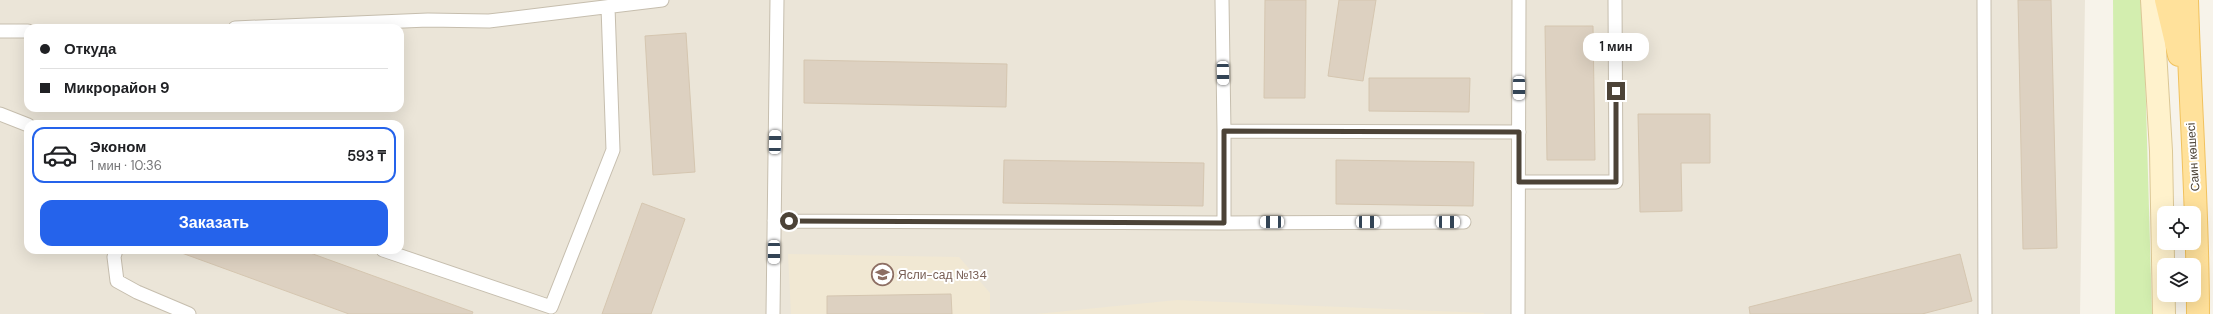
<!DOCTYPE html>
<html lang="ru">
<head>
<meta charset="utf-8">
<style>
  body { margin:0; font-family:"DM Sans",sans-serif; background:#f6f6f6; color:#202124; height:100vh; display:flex; flex-direction:column; font-size:15px; white-space:nowrap }
  * { box-sizing:border-box; margin:0 }
  p { font-size:13px; color:#757577 }
  .icon { flex:none; width:22px; height:22px; fill:none; stroke:currentColor; stroke-width:2; stroke-linecap:round; stroke-linejoin:round }
  .map { position:relative; flex:1; overflow:hidden }
  .panel { position:absolute; left:24px; top:120px; width:380px; height:134px; display:flex; flex-direction:column; background:#fff; border-radius:12px; box-shadow:0 4px 16px #0002 }
  .panel>* { flex:none }
  .guide { position:absolute; left:24px; top:24px; width:380px; height:88px; border-radius:12px; box-shadow:0 4px 16px #0002; display:grid; align-content:center; height:88px; padding:0 16px; background:#fff }
  .tools { position:absolute; left:2157px; top:206px; display:grid; gap:8px }
  .tools a { display:grid; place-items:center; width:44px; height:44px; border-radius:8px; background:#fff; box-shadow:0 4px 16px #0002; font-size:20px }
  .end { position:absolute; width:18px; height:18px; margin:-9px; border:5px solid #4c4337; background:#fff; box-shadow:0 0 0 2px #fff }
  .from { border-radius:50% }
  .bubble { position:absolute; height:28px; border-radius:12px; background:#fff; box-shadow:0 4px 16px #0002; font-size:13px; font-weight:600; line-height:28px; text-align:center }
  .car { position:absolute; width:12px; height:24px; margin:-12px -6px; border-radius:5px; box-shadow:0 0 3px 1px #0007; background:linear-gradient(#fff 24%,#345 0 40%,#fff 0 76%,#345 0 86%,#fff 0) }
  .guide b { display:flex; align-items:center; gap:14px; height:38px; font-size:15px }
  .guide b+b { border-top:1px solid #e0e0e0 }
  .guide i { width:10px; height:10px; background:#202124 }
  ul { padding:7px 0 0; list-style:none }
  li { display:flex; align-items:center; gap:12px; height:56px; margin:0 8px 6px; padding:0 8px; border:2px solid transparent; border-radius:12px }
  li div { flex:1 }
  li b { display:block; font-size:15px }
  li em { font-style:normal; font-weight:600 }
  li.active { border-color:#2563eb }
  li>.icon { width:36px; height:36px; stroke-width:1.5 }
  .primary-button { display:flex; gap:8px; margin-top:auto; padding:8px 16px }
  .primary-button a { flex:1; height:46px; border-radius:12px; background:#2563eb; color:#fff; font-size:16px; font-weight:600; line-height:46px; text-align:center }
  .map>svg:first-child { display:block }
  .residential { fill:#ebe5d8; fill-rule:evenodd }
  .education { fill:#f1e8d3 }
  .green { fill:#d3eeaf }
  .building { fill:#ddd1c1; stroke:#d5c6b0 }
  .lines { fill:none; stroke-linecap:round; stroke-linejoin:round }
  .service-casing { stroke:#c6beae; stroke-width:15 }
  .secondary-casing { stroke:#dbc796; stroke-width:24 }
  .primary-casing { stroke:#f1c25e; stroke-width:24 }
  .service { stroke:#fff; stroke-width:13 }
  .secondary { stroke:#fff2cc; stroke-width:22 }
  .primary { stroke:#ffe19b; stroke-width:22 }
  .route { stroke:#4c4337; stroke-width:5 }
  .labels { text-anchor:middle; dominant-baseline:central; stroke-width:4; stroke-linejoin:round; paint-order:stroke }
  .street-label { font-size:12px; fill:#4c4337; stroke:#fff }
  .education-label { font-size:12px; fill:#785e54; stroke:#fff; text-anchor:start }
</style>
</head>
<body>
<div class="map">
<svg width="2213" height="314" viewBox="0 0 2213 314">
  <rect width="100%" height="100%" fill="#f7f3ea"/>
  <path class="residential" d="M0,0h2085l-5,314h-2080zM28,28h372v80h-372zM28,124h372v126h-372z"/>
  <path class="education" d="M788,254l171,3 31,36v21h-199z
    M1177,300l307,13v1h-448z"/>
  <path class="green" d="M2113,0h30l9,314h-37z"/>
  <path class="building" d="M1265,0h41l-1,98h-41z
    M1339,0h37l-13,81 -35,-5z
    M2018,0h33l6,248 -34,1z
    M1545,26h48l2,134h-48z
    M686,33l9,139 -42,3 -8,-139z
    M804,60l203,4 -1,43 -202,-4z
    M1369,78h101l-1,34 -100,-1z
    M1638,114h72v49h-29l1,48 -42,1z
    M1004,160l200,3 -1,43 -200,-3z
    M1336,160l138,2 -1,44 -137,-2z
    M642,203l43,16 -34,95h-49z
    M179,250h123l171,62 -1,2h-123l-170,-62z
    M1960,254l12,47 -50,13h-172l-1,-7z
    M951,294l1,20h-125v-18z"/>
  <g class="lines">
    <defs>
      <path id="service" d="M1222,0l2,131
        M1984,0l1,314
        M235,28l193,-8 61,1 173,-21
        M0,31h28
        M0,114l28,11
        M1519,182h97l-1,-182
        M774,221l450,2v-92l295,1
        M1224,223l240,-1
        M116,250l-2,7 3,24 20,11 52,22
        M383,250l168,57 62,-157 -5,-143
        M773,314l4,-314
        M1518,314l1,-314"/>
      <path id="secondary" d="M2152,0l9,151 3,163"/>
      <path id="primary" d="M2166,0l13,55
        M2187,0c3,105 11,209 11,314"/>
    </defs>
    <use href="#service" class="service-casing"/>
    <use href="#secondary" class="secondary-casing"/>
    <use href="#primary" class="primary-casing"/>
    <use href="#service" class="service"/>
    <use href="#secondary" class="secondary"/>
    <use href="#primary" class="primary"/>
  </g>
  <g class="lines">
    <path class="route" d="M789,221l435,2v-92l295,1v50h97v-91"/>
  </g>
  <defs>
    <symbol id="school-ring" viewBox="-11 -11 22 22"><circle r="9.5" fill="#fff" stroke="#8d6e63" stroke-width="1.5"/><path d="M0-5L7-2L0 1L-7-2ZM-4 1L0 2.5L4 1V4Q0 6-4 4Z" fill="#8d6e63"/></symbol>
  </defs>
  <g fill-rule="evenodd">
    <use href="#school-ring" x="870" y="262" width="25" height="25"/>
  </g>
  <g class="labels">
    <g class="street-label">
      <text transform="translate(2193 157) rotate(-94)">Саин көшесі</text>
    </g>
    <g class="education-label">
      <text x="898" y="275">Ясли-сад №134</text>
    </g>
  </g>
</svg>
<div class="tools">
<a><svg class="icon" aria-label="locate" viewBox="0 0 24 24"><circle cx="12" cy="12" r="6"/><path d="M12 2v4M12 18v4M2 12h4M18 12h4"/></svg></a>
<a><svg class="icon" aria-label="layers" viewBox="0 0 24 24"><path d="M12 4l9 5-9 5-9-5zM3 14l9 5 9-5"/></svg></a>
</div>
<i class="end from" style="left:789px;top:221px"></i>
<i class="end" style="left:1616px;top:91px"></i>
<div class="bubble" style="left:1583px;top:33px;width:66px">1 мин</div>
<i class="car" style="left:1223px;top:73px;rotate:179deg"></i>
<i class="car" style="left:1519px;top:88px;rotate:180deg"></i>
<i class="car" style="left:775px;top:142px;rotate:1deg"></i>
<i class="car" style="left:1272px;top:222px;rotate:270deg"></i>
<i class="car" style="left:1368px;top:222px;rotate:90deg"></i>
<i class="car" style="left:1448px;top:222px;rotate:90deg"></i>
<i class="car" style="left:774px;top:252px;rotate:180deg"></i>
<div class="guide">
<b><i class="from"></i>Откуда</b>
<b><i></i>Микрорайон 9</b>
</div>
<section class="panel">
<ul>
<li class="active"><svg class="icon" aria-label="car" viewBox="0 0 24 24"><path d="M5 17H2v-5l4-1 3-4h7l3 4 3 1v5h-3M9 17h6M6 11h13"/><circle cx="7" cy="17" r="2"/><circle cx="17" cy="17" r="2"/></svg><div><b>Эконом</b><p>1 мин · 10:36</p></div><em>593 ₸</em></li>
</ul>
<div class="primary-button"><a>Заказать</a></div>
</section>
</div>
</body>
</html>
